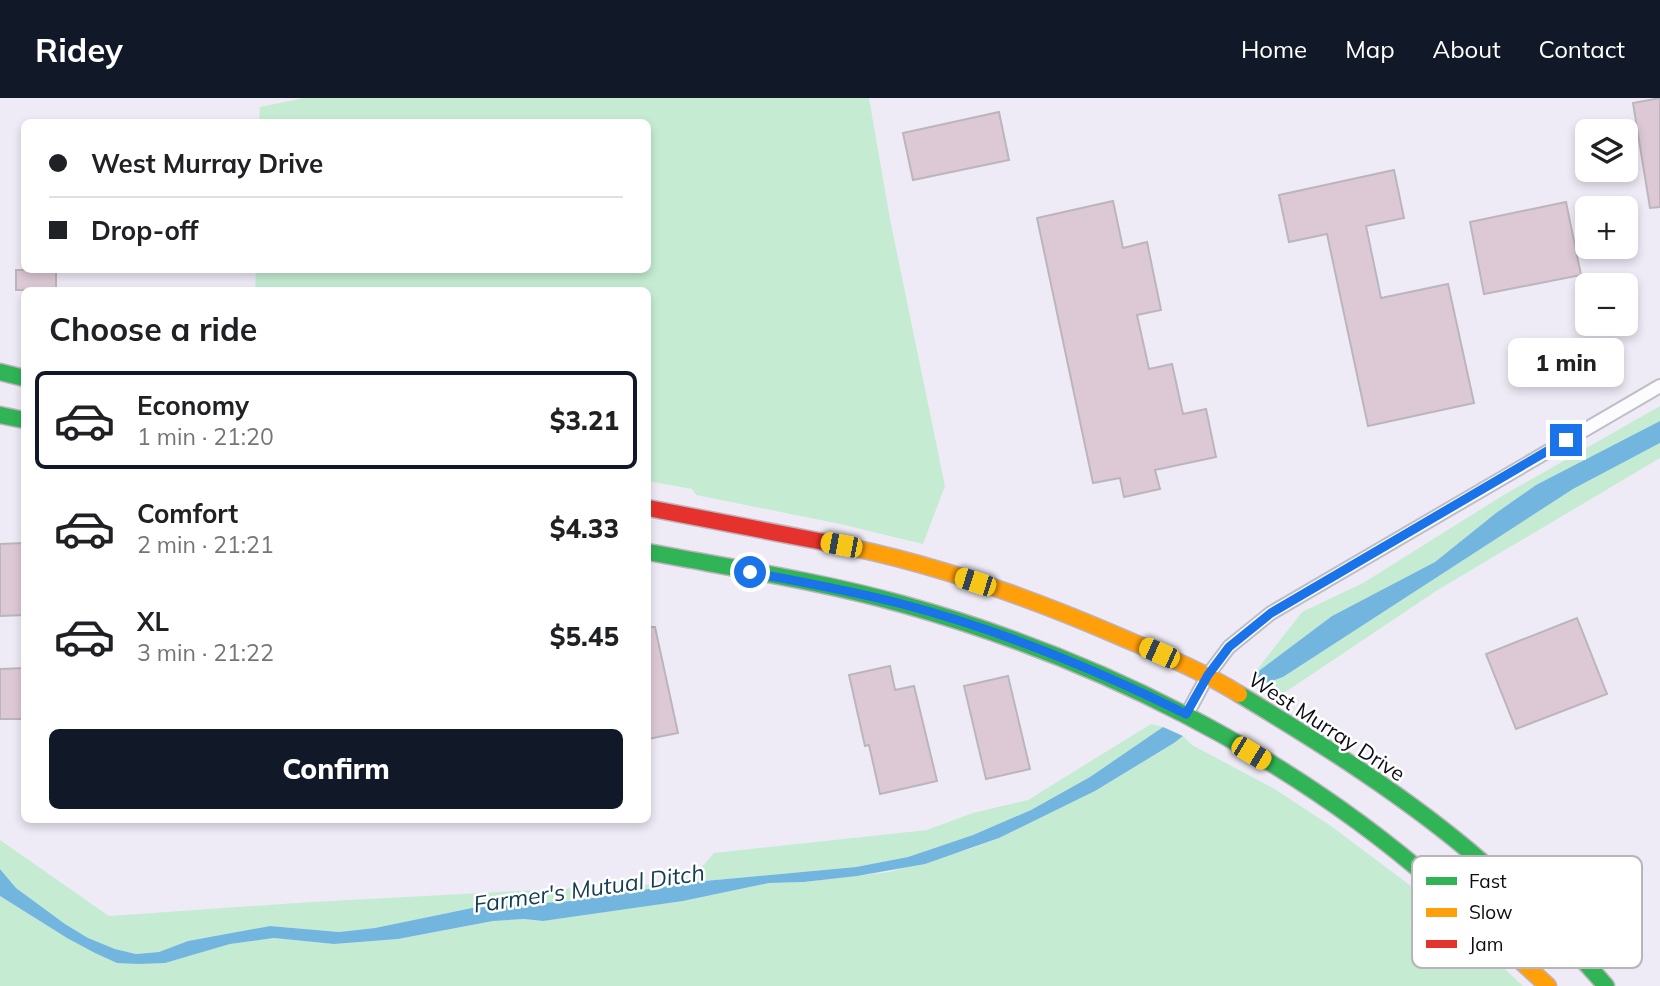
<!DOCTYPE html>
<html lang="en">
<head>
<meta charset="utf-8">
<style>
  body { margin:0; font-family:Mulish,sans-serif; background:#f6f6f6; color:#202124; height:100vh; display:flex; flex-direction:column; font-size:26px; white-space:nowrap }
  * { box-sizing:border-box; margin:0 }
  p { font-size:23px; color:#757577 }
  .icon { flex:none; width:38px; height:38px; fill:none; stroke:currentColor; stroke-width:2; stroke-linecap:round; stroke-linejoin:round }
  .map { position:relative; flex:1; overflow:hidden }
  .drawer { position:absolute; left:21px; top:189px; width:630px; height:536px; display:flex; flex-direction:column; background:#fff; border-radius:10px; box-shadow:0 4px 10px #0003 }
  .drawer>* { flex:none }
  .top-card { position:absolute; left:21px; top:21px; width:630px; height:154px; border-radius:10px; box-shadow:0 4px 10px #0003; display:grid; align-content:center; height:154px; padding:0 28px; background:#fff }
  .controls { position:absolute; left:1575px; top:21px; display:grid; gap:14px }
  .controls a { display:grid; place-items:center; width:63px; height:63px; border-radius:10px; background:#fff; box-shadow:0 4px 10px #0003; font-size:35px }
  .end { position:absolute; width:32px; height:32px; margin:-16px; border:9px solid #1a73e8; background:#fff; box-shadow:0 0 0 4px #fff }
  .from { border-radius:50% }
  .bubble { position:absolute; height:49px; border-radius:10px; background:#fff; box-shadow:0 4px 10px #0003; font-size:23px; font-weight:800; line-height:49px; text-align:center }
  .car { position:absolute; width:21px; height:42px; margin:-21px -10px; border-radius:9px; box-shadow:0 0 5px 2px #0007; background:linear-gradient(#f5c518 24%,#345 0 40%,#f5c518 0 76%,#345 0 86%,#f5c518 0) }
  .top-card b { display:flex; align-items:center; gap:24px; height:66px; font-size:26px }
  .top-card b+b { border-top:2px solid #e0e0e0 }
  .top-card i { width:18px; height:18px; background:#202124 }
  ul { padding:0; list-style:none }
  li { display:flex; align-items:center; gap:21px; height:98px; margin:0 14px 10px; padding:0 14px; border:4px solid transparent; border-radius:10px }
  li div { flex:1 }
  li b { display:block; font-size:26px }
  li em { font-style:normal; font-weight:800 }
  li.selected { border-color:#111827 }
  li>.icon { width:63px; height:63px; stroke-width:1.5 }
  h2 { padding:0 28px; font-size:32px; line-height:84px }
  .action { display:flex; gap:14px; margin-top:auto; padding:14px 28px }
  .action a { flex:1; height:80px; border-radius:10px; background:#111827; color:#fff; font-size:28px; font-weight:800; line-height:80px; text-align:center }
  header { display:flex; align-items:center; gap:42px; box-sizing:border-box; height:98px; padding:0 35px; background:#111827; color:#fff }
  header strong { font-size:33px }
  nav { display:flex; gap:38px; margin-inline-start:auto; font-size:24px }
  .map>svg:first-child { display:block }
  .green { fill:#c5ecd3 }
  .water { fill:#72b6df }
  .building { fill:#ddc9d5; stroke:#bbb5bc; stroke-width:2 }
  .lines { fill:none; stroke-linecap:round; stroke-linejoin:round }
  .lane-casing { stroke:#bfbdc6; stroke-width:16 }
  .fast-casing { stroke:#bdb2be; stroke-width:19 }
  .slow-casing { stroke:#bdb2be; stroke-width:19 }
  .jam-casing { stroke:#bdb2be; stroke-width:19 }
  .lane { stroke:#fcfcfe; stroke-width:12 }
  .fast { stroke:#30b455; stroke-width:16 }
  .slow { stroke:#ff9f0a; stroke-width:16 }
  .jam { stroke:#e5322d; stroke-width:16 }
  .route { stroke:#1a73e8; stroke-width:9 }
  .labels { text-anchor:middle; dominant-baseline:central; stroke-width:5; stroke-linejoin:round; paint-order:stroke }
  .street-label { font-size:21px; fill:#0d0b14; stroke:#fff }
  .water-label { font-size:23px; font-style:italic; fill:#133d53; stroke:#fff }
  .key { fill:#fff; stroke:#b6b6b8; stroke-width:2 }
  .key-label { font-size:19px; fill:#0d0b14 }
</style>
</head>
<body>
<header>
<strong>Ridey</strong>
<nav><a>Home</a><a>Map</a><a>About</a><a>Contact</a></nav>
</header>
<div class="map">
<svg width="1660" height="888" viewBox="0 0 1660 888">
  <rect width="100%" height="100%" fill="#eeebf6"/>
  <path class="green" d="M304,0h565l21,121 55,267 -22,58 -83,-20 -144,-29 -4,-6 -44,-8v-191h-393l1,-20h392v-148h-389l1,-15z
    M1660,308v15l-124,64 -40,28 -61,49 -103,54 -80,60 50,-64 61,-29 139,-87z
    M1660,345v15l-224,133 -149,100 -7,3 -16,-10 19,-7 290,-188z
    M1151,626l12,3 -73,50 -59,33 -58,25 -65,22 -52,10 -162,15 -123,19 -99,7 -97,20 -36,4 -69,-6 -82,15 -29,11 -23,2 -21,-5 -27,-11 -23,-14 -49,-36 -16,-19v-29l109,76 202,-14 265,-14 27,4 90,-15 21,-24 213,-23 46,-17 55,-13z
    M1183,638l9,9 81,43 58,38 92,69c-1,17 -20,22 -9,43l16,3 20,-16 7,-1 66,62h-1523v-90l67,42 50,25 72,-7 41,-12 44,-6 60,6 64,-5 95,-18 31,-2 19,2 140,-20 86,-18 35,-1 85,-10 81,-23 29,-11 96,-47 79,-48z"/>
  <path class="water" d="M1660,323v22l-87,46 -290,188 -19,7 -12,-8 80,-60 103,-54 61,-49 40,-28z
    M1163,629l20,9 -9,7 -79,48 -96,47 -74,26 -68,12 -53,6 -35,1 -86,18 -140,20 -19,-2 -31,2 -95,18 -64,5 -60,-6 -44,6 -65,19 -26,1 -22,-1 -22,-10 -28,-15 -67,-42v-27l16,19 49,36 23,14 27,11 21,5 23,-2 29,-11 82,-15 69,6 36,-4 97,-20 99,-7 123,-19 162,-15 52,-10 65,-22 58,-25 59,-33z"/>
  <path class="building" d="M1660,0v109l-10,1 -17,-105z
    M999,14l10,48 -96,20 -10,-47z
    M1394,72l10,48 -38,8 15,72 67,-14 26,119 -106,23 -41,-192 -38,8 -10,-47z
    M1113,103l10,47 24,-6 14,68 -24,5 12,54 23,-5 11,50 23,-5 10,48 -61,13 5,19 -36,8 -4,-19 -27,5 -56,-265z
    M1566,104l15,73 -97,19 -14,-72z
    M16,172h40v20h-40z
    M24,445v72l-24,1v-72z
    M1577,520l30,76 -91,35 -30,-75z
    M648,529h7l23,106 -30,6z
    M890,568l5,24 19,-4 23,95 -57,13 -11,-49 -4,1 -16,-71z
    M24,570v51h-24v-50z
    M1008,578l22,93 -44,10 -22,-93z"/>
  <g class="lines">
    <defs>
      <path id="lane" d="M1187,616l21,-39 21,-28 42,-34 389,-227"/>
      <path id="fast" d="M0,274l24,6
        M0,317l24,5
        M648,454c85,16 171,29 254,52 194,54 381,147 534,280
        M1239,596c83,50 168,103 242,167 44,38 87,81 125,125"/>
      <path id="slow" d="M829,445c102,19 200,54 294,95 40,17 79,33 116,56
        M1436,786l112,102"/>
      <path id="jam" d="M648,410l181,35"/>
    </defs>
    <use href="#lane" class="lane-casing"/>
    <use href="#fast" class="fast-casing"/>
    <use href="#slow" class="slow-casing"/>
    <use href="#jam" class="jam-casing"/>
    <use href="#lane" class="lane"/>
    <use href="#fast" class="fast"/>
    <use href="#slow" class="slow"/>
    <use href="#jam" class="jam"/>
  </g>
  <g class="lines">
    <path class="route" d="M750,474c51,10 102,19 152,32 99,26 193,65 284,110l22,-39 21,-28 42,-34 295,-173"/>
  </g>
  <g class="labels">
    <g class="street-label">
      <text transform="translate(1327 628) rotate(33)">West Murray Drive</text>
    </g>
    <g class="water-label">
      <text transform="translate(589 790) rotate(-8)">Farmer's Mutual Ditch</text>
    </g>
  </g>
  <rect x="1412" y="758" width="230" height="112" rx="10" class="key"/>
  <rect x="1426" y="779" width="31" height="8" fill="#30b455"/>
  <rect x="1426" y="810" width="31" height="9" fill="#ff9f0a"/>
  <rect x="1426" y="842" width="31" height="8" fill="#e5322d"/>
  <g class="key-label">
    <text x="1469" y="790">Fast</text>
    <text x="1469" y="821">Slow</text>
    <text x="1469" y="853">Jam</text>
  </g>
</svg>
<div class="controls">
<a><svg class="icon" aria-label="layers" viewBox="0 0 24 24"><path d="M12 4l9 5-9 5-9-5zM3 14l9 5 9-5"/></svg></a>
<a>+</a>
<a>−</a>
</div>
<i class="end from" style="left:750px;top:474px"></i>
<i class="end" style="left:1566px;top:342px"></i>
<div class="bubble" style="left:1508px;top:240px;width:116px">1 min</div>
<i class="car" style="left:841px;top:447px;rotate:281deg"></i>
<i class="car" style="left:975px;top:484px;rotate:288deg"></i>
<i class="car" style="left:1159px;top:555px;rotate:294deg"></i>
<i class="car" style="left:1251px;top:655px;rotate:121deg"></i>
<div class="top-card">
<b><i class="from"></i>West Murray Drive</b>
<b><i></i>Drop-off</b>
</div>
<section class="drawer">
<h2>Choose a ride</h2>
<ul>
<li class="selected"><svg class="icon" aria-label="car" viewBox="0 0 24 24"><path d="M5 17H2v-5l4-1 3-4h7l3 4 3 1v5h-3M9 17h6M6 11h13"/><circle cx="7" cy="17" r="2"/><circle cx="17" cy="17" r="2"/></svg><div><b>Economy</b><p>1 min · 21:20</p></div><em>$3.21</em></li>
<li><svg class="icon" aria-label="car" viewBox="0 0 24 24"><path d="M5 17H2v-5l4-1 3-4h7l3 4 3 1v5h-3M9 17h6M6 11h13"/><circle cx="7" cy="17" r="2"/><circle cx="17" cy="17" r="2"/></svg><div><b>Comfort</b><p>2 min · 21:21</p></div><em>$4.33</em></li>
<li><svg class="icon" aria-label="car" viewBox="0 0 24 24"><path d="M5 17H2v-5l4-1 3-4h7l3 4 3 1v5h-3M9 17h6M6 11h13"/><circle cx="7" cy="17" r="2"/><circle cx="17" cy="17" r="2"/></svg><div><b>XL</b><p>3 min · 21:22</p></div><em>$5.45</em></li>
</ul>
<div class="action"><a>Confirm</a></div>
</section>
</div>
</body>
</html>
